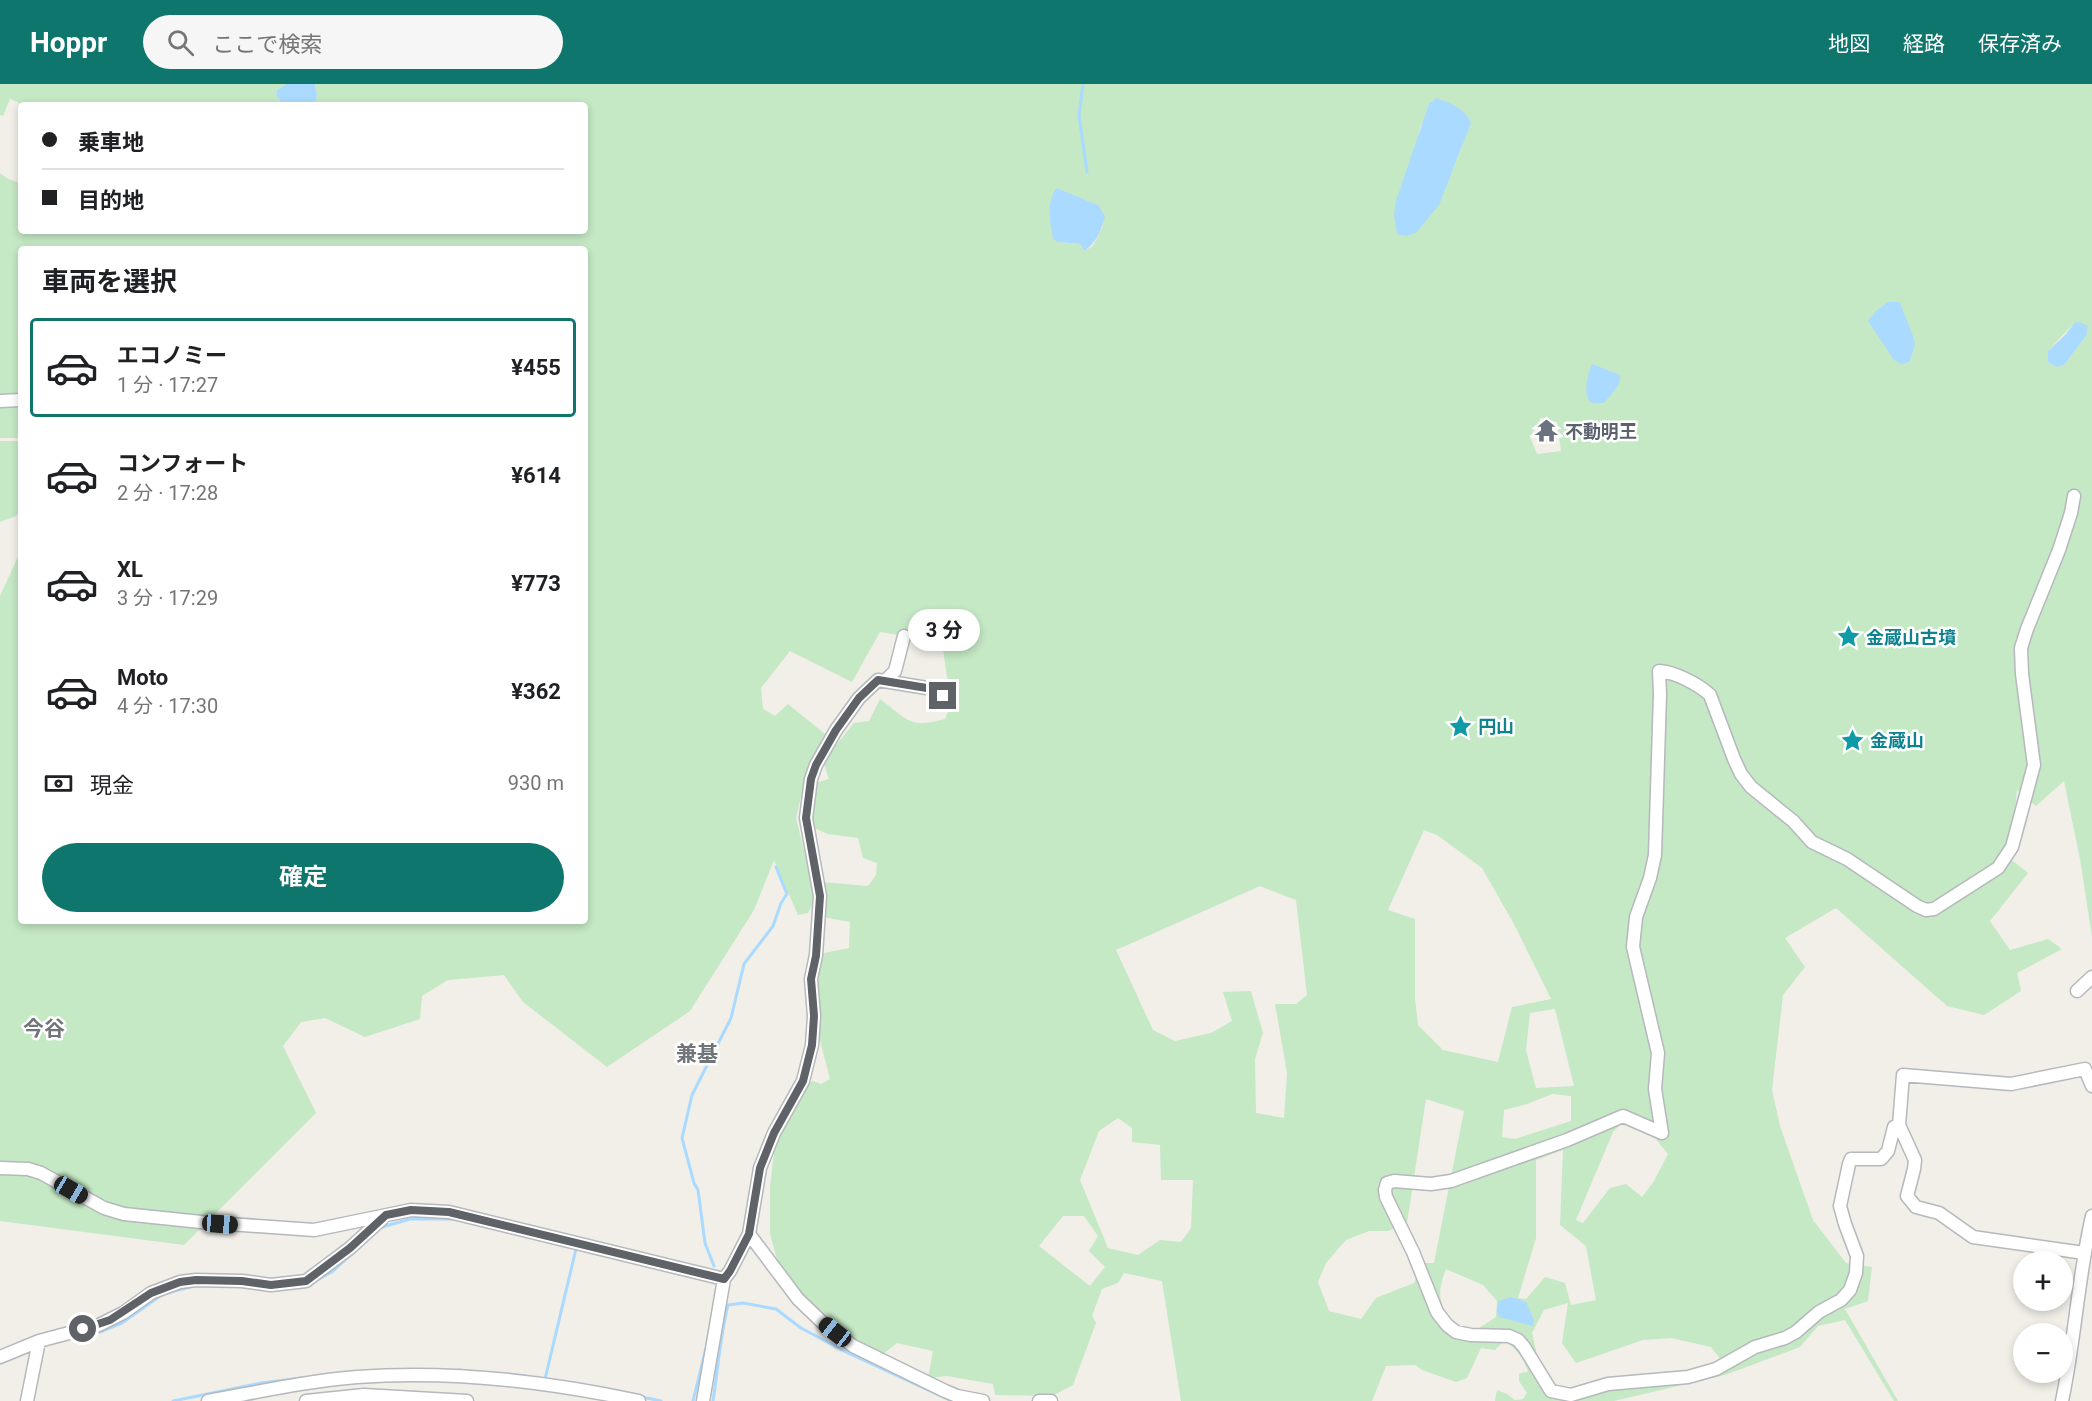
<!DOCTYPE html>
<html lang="ja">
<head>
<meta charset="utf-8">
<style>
  body { margin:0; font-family:Roboto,"Noto Sans JP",sans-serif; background:#f6f6f6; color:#202124; height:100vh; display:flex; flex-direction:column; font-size:22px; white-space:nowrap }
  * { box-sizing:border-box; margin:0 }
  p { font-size:20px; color:#757577 }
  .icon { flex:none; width:33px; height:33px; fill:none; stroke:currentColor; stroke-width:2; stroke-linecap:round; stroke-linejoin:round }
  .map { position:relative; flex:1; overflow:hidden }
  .sheet { position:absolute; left:18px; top:162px; width:570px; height:678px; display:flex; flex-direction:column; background:#fff; border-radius:6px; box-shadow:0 3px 9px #0003 }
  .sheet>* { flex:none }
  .guide { position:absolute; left:18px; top:18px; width:570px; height:132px; border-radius:6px; box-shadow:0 3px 9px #0003; display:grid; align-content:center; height:132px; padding:0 24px; background:#fff }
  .controls { position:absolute; left:2013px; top:1167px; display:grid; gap:12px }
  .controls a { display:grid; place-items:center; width:60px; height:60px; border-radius:50%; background:#fff; box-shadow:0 3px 9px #0003; font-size:30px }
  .end { position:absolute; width:27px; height:27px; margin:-14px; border:8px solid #5f6368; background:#fff; box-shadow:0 0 0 3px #fff }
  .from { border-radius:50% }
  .bubble { position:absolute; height:42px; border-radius:21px; background:#fff; box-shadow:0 3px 9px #0003; font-size:20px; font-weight:700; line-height:42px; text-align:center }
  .car { position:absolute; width:18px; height:36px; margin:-18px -9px; border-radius:8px; box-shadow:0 0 4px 2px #0007; background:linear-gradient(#222 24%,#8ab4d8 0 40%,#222 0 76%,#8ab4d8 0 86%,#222 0) }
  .guide b { display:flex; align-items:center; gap:21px; height:57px; font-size:22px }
  .guide b+b { border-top:2px solid #e0e0e0 }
  .guide i { width:15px; height:15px; background:#202124 }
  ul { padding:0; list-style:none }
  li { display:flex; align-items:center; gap:18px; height:99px; margin:0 12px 9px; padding:0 12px; border:3px solid transparent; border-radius:6px }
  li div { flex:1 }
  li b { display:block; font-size:22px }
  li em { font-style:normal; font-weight:700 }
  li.current { border-color:#0f766e }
  li>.icon { width:54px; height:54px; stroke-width:1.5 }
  h2 { padding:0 24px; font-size:27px; line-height:72px }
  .pay { display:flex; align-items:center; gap:15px; height:66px; padding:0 24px; font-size:22px }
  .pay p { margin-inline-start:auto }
  .action { display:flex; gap:12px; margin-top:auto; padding:12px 24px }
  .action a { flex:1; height:69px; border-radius:36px; background:#0f766e; color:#fff; font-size:24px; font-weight:700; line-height:69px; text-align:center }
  header { display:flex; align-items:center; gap:36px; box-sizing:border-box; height:84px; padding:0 30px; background:#0f766e; color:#fff }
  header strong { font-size:28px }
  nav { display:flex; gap:33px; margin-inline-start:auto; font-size:21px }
  .search { width:420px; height:54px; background:#f6f6f6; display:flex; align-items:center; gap:15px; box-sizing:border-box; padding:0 21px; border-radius:33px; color:#757577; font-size:22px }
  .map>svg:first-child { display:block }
  .green { fill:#c5e8c5; fill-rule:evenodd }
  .water { fill:#aadaff }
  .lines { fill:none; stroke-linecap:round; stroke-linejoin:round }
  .stream { stroke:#aadaff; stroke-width:3 }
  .minor-casing { stroke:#b5b8bc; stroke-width:15 }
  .minor { stroke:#fff; stroke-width:12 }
  .route { stroke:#5f6368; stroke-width:8 }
  .labels { text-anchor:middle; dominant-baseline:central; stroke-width:5; stroke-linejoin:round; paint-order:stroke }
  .worship-label { font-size:18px; font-weight:bold; fill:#5b616d; stroke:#fff; text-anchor:start }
  .culture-label { font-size:18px; font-weight:bold; fill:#0d838f; stroke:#fff; text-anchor:start }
  .quarter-label { font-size:21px; font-weight:bold; fill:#70757a; stroke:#fff }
</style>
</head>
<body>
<header>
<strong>Hoppr</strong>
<div class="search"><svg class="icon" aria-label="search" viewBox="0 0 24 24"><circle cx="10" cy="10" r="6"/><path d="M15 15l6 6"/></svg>ここで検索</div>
<nav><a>地図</a><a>経路</a><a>保存済み</a></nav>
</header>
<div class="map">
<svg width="2092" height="1317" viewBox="0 0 2092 1317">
  <rect width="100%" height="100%" fill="#f1efe8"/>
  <path class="green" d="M0,0h286l-9,6 -1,5 7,10h-259l-14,-6 -7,17 -3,-1z
    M315,0h1777v853l-12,-78 -16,-78 -28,25 -19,-16 -3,30 -11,33 25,20 -38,48 20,29 38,-11 14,10 -45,24 4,18 -37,24 -37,-9 -111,-98 -51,30 20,29 -22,28 -11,95 8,36 33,94 33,43 26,4 -4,34 -23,8 53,92h-4l-49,-81 -27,6 -18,21 -75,28 -111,26h-119l2,-11 10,4 8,6 8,-1 4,-6 -8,-12v-7l5,-2 2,1 2,-2c-6,-15 -11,-22 -24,-30l-9,9 -14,-2 -14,30 -11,4 -34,-12 -7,-5 -29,1 -14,35h-191l-19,-120 -38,-8 -6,10 -16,6 -10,27 4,7 -23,62 -21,11 -57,-1 -2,-11 -46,-8 -19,2 5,-27 -36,-8 -14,11 -28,-15 -27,-24 -16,-8 -19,-21 -16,-27 -7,-25v-47l5,-42 30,-60 8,-4 8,3 9,-5 -12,-46 1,-79 30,-6 1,-26 -27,-5 -1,-35 46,4 8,-11 1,-12 -14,-5 -5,-20 -30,-4 -12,-5 -4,-11 3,-35 14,-4 -6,-18 31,-38 15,-2 11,-22c28,21 30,30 65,20l6,-14 -9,-63 -62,-10 -28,50 -62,-31 -29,37 2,21 12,7 13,-12 37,30 -19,41 -10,43 20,81 -8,14 -10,2 -24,-55 -20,50 -64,101 -83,56 -84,-65 -19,-27 -56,5 -26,16 -2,23 -55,18 -40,-19 -24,4 -18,24 33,67 -132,132 -184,-24v-625l21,-46v371h564v-672h-564v189h-21v-265l8,6 13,4v48h564v-126h-270l2,-10zM1421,41l42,19 -12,30 -39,-15zM1057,104l41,17 5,21 -10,20 -9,5 -4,-7 -22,-2zM1904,232l11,25 -5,21c-14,3 -20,-6 -25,-18zM2074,239l12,13 -22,29 -16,-14zM1541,334l16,4 4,29 -24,3 -7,-17zM1424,746l13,5 45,33 32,56 37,75 -39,8 -14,55 -55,-12 -25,-25 -3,-26v-80l-27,-9zM1260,802l36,14 11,95 -11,9h-21l12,69 -3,45 -28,-5 -1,-54 8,-26 -12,-42 -28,1 9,29 -21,12 -36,8 -22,-11 -37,-80zM1555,925l19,77 -38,2 -10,-38 4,-37zM1552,1010l19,2v25l-56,18 -13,-2 2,-27 23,-6zM1426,1015l38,12 -30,152h-13l-7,20 -38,15 -15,21 -32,-8 -11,-29 8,-19 20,-23 23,-9h19l19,-8zM1118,1034l14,10v14l28,3 1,35h32l-2,48 -10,14 -21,-2 -22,15 -30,-7 -28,-68 19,-49zM1622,1039l33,15 13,16 -14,27 -12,16 -16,-13 -16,4 -27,35 -7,-3 37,-88zM1563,1066l-3,75 26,21 10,54 -25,5 -6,-22 -20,-6 -19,22 -8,-1 18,-60v-78zM1063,1132h21l14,20 -9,15 16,16 -15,19 -51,-40zM1446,1185l37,16 14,16 -1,16 -20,13 -22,-4c-15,-22 -18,-31 -8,-57zM1568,1219l-6,40 14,20 67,-23 28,-2 40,9 11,14 -20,9 -138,23 -16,-9 -8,-15 -8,-36 12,-23z
    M0,357h21v70l-5,5 -16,6z"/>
  <path class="water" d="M286,0h29l2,11 -2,10h-32l-7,-10 1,-5z
    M1436,14c13,4 30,11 35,25l-32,82 -23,28 -10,3 -9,-2 -3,-19 2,-14 33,-97z
    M1057,104l41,17 7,11c-3,13 -9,28 -21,35l-4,-7 -22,-2 -5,-3c-3,-16 -7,-39 4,-51z
    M1888,218h12c2,9 15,35 15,41 -1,7 -4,13 -5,19l-8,2 -8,-4 -26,-39 8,-10z
    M2079,238l9,4 -2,10 -22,29 -7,2 -9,-5v-11l18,-17 8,-11z
    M1592,280l28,11c2,10 -10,20 -16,28 -2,0 -9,0 -11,0 -12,-4 -5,-30 -1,-39z
    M1511,1213l15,5 8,18 -1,6 -34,-9 -2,-7 2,-9z"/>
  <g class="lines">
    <path class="stream" d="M1083,0l-4,31 8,57
      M379,1144l31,-9h45
      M714,1182l-9,-23 -7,-53 -4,-7 -12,-45 10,-43 39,-77 13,-54 29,-38 8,-23 6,-9 -11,-27
      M315,1197l17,-9 25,-23
      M94,1247l6,1 22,-9 41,-29 27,-7
      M458,1286l23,2
      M509,1290l17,2
      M545,1295l31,-130h3
      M642,1313l19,4
      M173,1317l88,-18 41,-5
      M693,1317l15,-61
      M713,1317c5,-32 7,-64 15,-96l15,-2 33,6 25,19 47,25 104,48"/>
    <defs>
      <path id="minor" d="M0,317l21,-1
        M886,596l9,-9 9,-35
        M2077,907l15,-14
        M1899,1041l-5,2 -6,24 -7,8h-30l-2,5 -9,42 5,18 12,32 -1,17 -6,17 -9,10 -22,12 -23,20 -11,6 -30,9 -39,22 -28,8 -80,7 -37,11 -20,-4 -27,-44 -6,-7 -9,-4 -38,-1 -15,-3 -9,-7 -10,-13 -24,-60 -27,-55 -1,-7 2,-7 7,-2 37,3 20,-3 116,-41 56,-24 39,17 -7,-44 3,-36 -25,-106 3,-30 14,-39 5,-23 5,-161 -1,-23c16,1 39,13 51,24l24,64 7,15 10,13 42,34 19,21 35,17 70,47 9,4 8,-1 64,-41 14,-21 22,-82 -12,-91 -1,-26 6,-19 32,-79 12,-37 3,-17
        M0,1084l28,1 13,4 63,35 20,6 77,8 113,8 97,-20 38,2 275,67
        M749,1150l49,65 25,24 30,23 92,45 12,5 26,5
        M2084,1169l-111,-16 -34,-24 -23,-6 -9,-11 7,-27 1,-9 -16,-35 4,-50 108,9 74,-15 7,17
        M0,1273l39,-16 60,-16 24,-12 28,-20 29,-11 16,-2 46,1 29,4 35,-4 44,-33 33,-30
        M27,1317l12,-60
        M208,1317c50,-9 99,-20 149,-24 95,-7 189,4 282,24
        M306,1317l58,-6 103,6
        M703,1317l21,-122 6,-8 19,-37 11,-66 14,-35 29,-52 9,-36 2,-29 -3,-37 5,-24 4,-59 -14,-78 5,-39 5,-14 20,-35 23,-32 19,-18 61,10 4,7
        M1039,1317h12
        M2062,1317c13,-61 16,-124 30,-185"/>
    </defs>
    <use href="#minor" class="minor-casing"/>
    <use href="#minor" class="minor"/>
  </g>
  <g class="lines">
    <path class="route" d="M83,1245l27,-9 41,-27 29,-11 16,-2 46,1 29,4 35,-4 44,-33 36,-33 25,-5 38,2 275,67 6,-8 19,-37 11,-66 14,-35 29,-52 9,-36 2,-29 -3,-37 5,-23 4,-60 -14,-78 5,-39 5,-14 20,-35 23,-32 19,-18 61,10 4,6"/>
  </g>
  <defs>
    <symbol id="temple-bare" viewBox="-9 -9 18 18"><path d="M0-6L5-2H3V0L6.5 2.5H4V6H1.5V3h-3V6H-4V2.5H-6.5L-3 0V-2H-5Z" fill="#6b7280" stroke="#fff" stroke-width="2.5" paint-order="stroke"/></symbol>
    <symbol id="sight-bare" viewBox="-9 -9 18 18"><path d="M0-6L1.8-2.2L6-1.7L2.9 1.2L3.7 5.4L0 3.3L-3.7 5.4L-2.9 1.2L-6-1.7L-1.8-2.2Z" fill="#0f9aa8" stroke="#fff" stroke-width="2.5" paint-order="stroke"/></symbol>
  </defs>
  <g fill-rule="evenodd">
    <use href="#temple-bare" x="1530" y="330" width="33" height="33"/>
    <use href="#sight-bare" x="1832" y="536" width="33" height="33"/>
    <use href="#sight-bare" x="1444" y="626" width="33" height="33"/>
    <use href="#sight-bare" x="1836" y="640" width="33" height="33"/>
  </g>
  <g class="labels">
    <g class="worship-label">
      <text x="1565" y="347">不動明王</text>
    </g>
    <g class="culture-label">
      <text x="1866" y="553">金蔵山古墳</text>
      <text x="1478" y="642">円山</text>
      <text x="1870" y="656">金蔵山</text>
    </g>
    <g class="quarter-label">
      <text x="44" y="945">今谷</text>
      <text x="697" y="970">兼基</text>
    </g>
  </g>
</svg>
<div class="controls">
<a>+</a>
<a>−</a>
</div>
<i class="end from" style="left:83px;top:1245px"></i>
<i class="end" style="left:943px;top:612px"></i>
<div class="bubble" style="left:908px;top:525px;width:72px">3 分</div>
<i class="car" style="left:71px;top:1106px;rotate:120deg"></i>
<i class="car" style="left:220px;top:1140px;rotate:94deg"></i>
<i class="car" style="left:835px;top:1248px;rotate:308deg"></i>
<div class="guide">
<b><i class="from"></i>乗車地</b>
<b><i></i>目的地</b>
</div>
<section class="sheet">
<h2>車両を選択</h2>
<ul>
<li class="current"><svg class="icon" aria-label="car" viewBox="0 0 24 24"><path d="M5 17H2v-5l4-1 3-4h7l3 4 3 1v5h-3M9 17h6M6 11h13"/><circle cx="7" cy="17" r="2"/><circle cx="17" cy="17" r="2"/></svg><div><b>エコノミー</b><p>1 分 · 17:27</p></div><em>¥455</em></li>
<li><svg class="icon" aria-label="car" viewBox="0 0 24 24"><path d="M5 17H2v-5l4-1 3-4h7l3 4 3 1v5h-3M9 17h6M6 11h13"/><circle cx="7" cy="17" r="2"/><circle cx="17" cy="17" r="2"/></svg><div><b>コンフォート</b><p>2 分 · 17:28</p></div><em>¥614</em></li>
<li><svg class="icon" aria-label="car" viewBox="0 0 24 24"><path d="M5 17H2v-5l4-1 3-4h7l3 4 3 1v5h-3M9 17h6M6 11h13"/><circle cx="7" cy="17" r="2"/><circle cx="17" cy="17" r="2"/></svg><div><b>XL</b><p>3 分 · 17:29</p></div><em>¥773</em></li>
<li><svg class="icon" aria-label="car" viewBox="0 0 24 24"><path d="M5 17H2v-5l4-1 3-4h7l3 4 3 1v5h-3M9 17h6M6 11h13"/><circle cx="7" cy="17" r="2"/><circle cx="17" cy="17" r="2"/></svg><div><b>Moto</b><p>4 分 · 17:30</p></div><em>¥362</em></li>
</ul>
<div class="pay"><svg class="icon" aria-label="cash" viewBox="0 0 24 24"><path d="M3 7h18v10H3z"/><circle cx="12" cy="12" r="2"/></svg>現金<p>930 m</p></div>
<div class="action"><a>確定</a></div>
</section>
</div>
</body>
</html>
